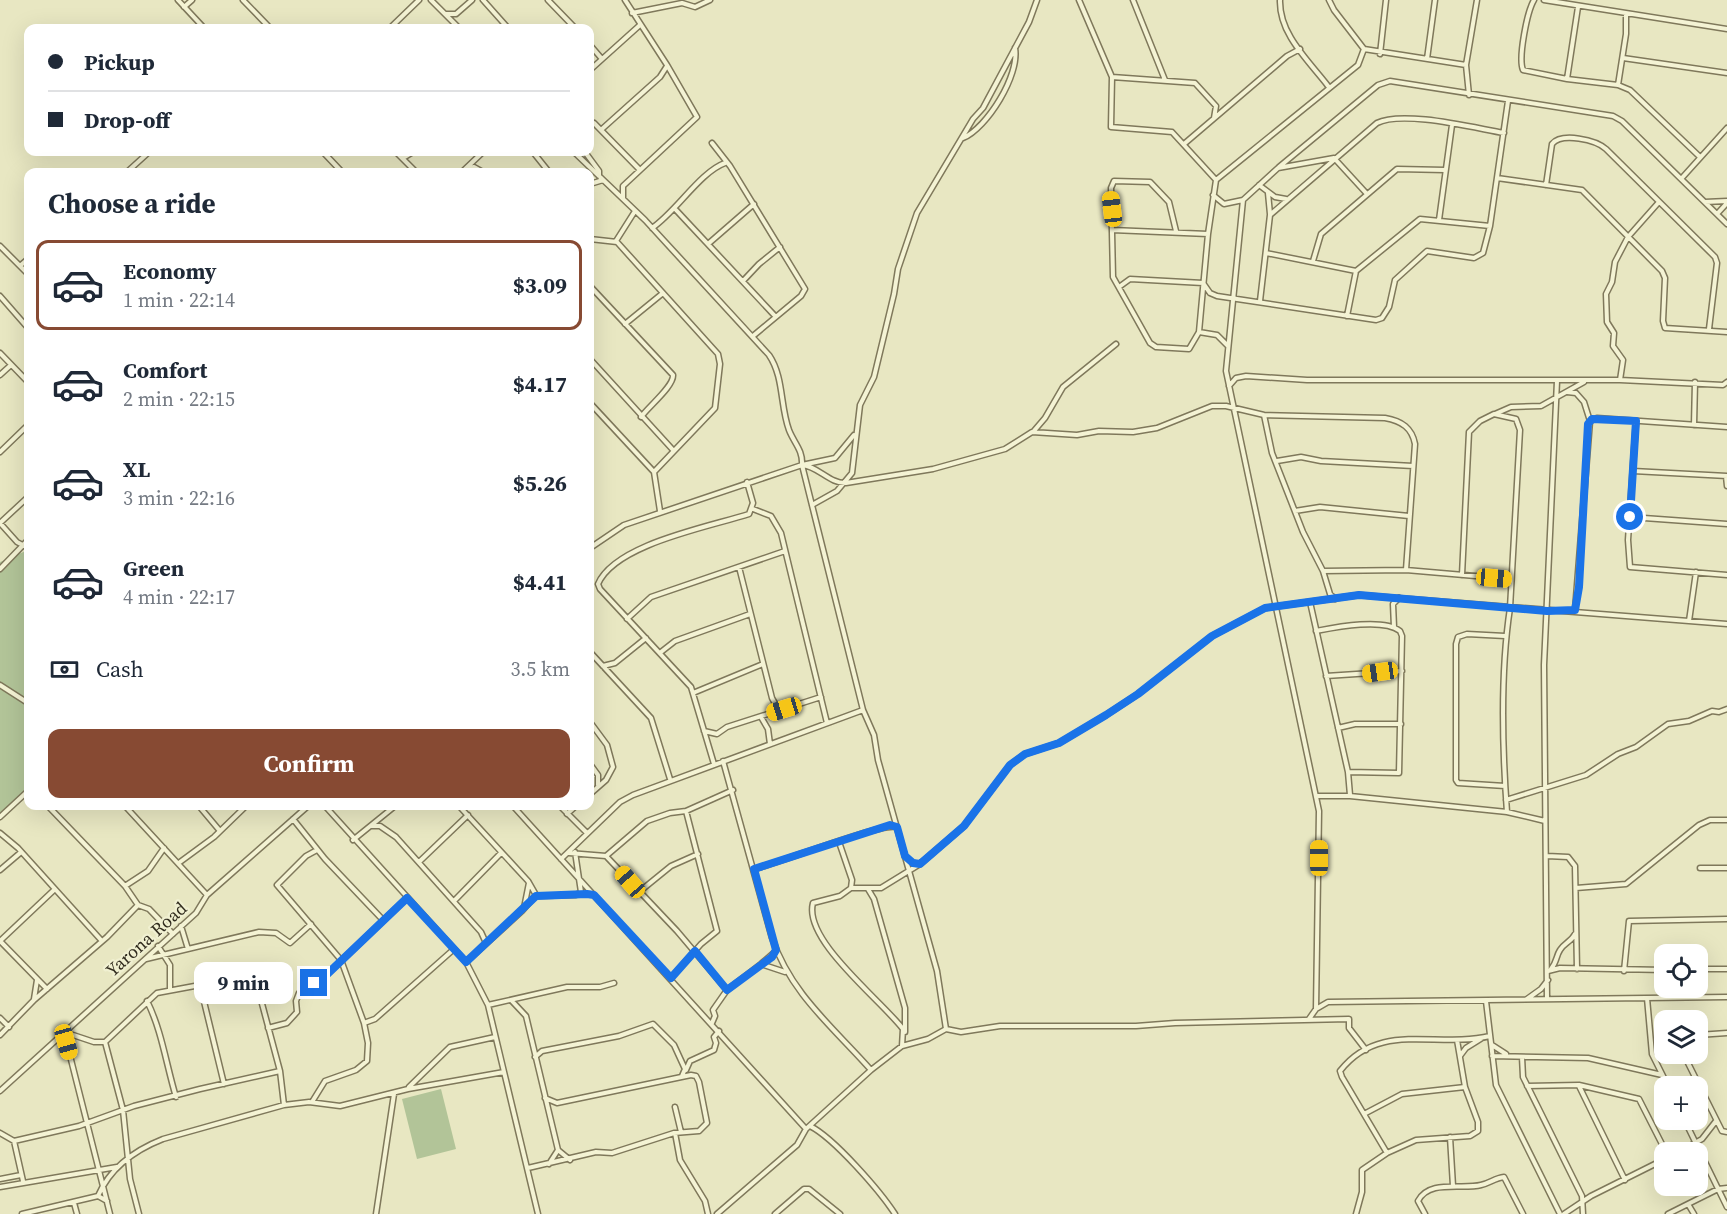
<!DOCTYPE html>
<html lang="en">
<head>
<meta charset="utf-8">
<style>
  body { margin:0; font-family:"Source Serif 4",serif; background:#f2f2f3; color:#1f2937; height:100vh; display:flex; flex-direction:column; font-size:22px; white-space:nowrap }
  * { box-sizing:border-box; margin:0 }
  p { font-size:20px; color:#747a83 }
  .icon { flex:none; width:33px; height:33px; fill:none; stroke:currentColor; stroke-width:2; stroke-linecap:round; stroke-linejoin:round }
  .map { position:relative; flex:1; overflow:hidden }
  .sheet { position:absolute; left:24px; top:168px; width:570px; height:642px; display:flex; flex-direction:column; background:#fff; border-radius:12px; box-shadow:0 6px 24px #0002 }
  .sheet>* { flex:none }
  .guide { position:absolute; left:24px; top:24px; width:570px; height:132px; border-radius:12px; box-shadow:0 6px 24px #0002; display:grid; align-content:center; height:132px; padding:0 24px; background:#fff }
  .controls { position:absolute; left:1654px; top:944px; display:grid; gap:12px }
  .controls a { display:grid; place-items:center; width:54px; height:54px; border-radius:12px; background:#fff; box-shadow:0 6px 24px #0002; font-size:30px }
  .end { position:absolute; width:27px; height:27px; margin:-14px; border:8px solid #1a73e8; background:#fff; box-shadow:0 0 0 3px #fff }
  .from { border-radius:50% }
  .bubble { position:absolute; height:42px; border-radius:12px; background:#fff; box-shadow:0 6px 24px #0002; font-size:20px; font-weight:700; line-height:42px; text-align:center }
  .car { position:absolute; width:18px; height:36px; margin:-18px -9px; border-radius:8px; box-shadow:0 0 4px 2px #0007; background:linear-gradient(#f5c518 24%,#345 0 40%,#f5c518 0 76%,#345 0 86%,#f5c518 0) }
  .guide b { display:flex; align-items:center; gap:21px; height:57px; font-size:22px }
  .guide b+b { border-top:2px solid #e0e1e3 }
  .guide i { width:15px; height:15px; background:#1f2937 }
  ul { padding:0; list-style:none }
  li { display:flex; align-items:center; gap:18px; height:90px; margin:0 12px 9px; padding:0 12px; border:3px solid transparent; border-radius:12px }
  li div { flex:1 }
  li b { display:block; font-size:22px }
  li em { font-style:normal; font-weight:700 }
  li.current { border-color:#874a33 }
  li>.icon { width:54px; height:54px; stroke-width:1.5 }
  h2 { padding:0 24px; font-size:27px; line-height:72px }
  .pay { display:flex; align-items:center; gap:15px; height:66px; padding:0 24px; font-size:22px }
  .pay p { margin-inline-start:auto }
  .cta { display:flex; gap:12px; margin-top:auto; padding:12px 24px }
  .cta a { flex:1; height:69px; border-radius:12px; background:#874a33; color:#fff; font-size:24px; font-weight:700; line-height:69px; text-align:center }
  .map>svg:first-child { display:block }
  .green { fill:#b2c498 }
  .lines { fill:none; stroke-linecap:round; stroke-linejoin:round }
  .minor-casing { stroke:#7f785b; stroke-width:7 }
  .minor { stroke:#f4f3d4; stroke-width:4 }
  .route { stroke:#1a73e8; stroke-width:8 }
  .labels { text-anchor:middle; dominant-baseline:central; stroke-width:4.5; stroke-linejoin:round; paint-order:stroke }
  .street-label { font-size:18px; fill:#312c1e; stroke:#f0f0d1 }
</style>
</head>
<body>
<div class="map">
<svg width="1727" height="1214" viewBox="0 0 1727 1214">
  <rect width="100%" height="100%" fill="#e8e7c2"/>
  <path class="green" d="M28,550v241l-28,28v-257z
    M441,1089l15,60 -39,10 -15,-60z"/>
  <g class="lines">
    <defs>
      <path id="minor" d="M178,0l26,28
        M243,0l27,28
        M431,0l28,28
        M483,0l25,28
        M548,0l27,28
        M1079,0l33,77 -1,50 61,5 44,48
        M1133,0l32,80
        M1280,0c-1,34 28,60 48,86
        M1329,0l5,10 30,39 102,16
        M1534,0c-7,12 -16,58 -11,70l44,9 51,6 12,5 70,67
        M1544,0l183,29
        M184,7l8,-7
        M632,13l50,-10 13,4 15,-7
        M446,14h10l16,-14
        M390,28l29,-28
        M590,45l12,14
        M1380,54l6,-54
        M1623,58l104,15
        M1427,59l8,-59
        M590,70l50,-45
        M1112,77l83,6 21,23 -2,12
        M1567,79l11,-72
        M1618,85l8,-51v-20
        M1469,95l-3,-30 11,-65
        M594,123l46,47
        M602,129l58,-52 7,-11
        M963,138c24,-10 57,-63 52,-90
        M712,143l18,23 75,123 -4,7 -48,40
        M1184,144l103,-88 13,-7
        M323,152l19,20
        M396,152l20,20
        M533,152l16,20
        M574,152l71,68 124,135c15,22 11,51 20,75 5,13 14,20 13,35l-178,60 -34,23
        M585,152l14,19v5
        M403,158l10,-6
        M1279,167l99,-82 12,-4 223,35 9,5 105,103
        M468,168l6,-1 9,5
        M127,172l22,-20
        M462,172l21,-20
        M1497,178l85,12 80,81 3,7 -2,43 2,7 62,4
        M1681,179l46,-51
        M590,184l13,-4
        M1259,185l16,12 11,2
        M1546,185l6,-41c10,-12 44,-4 54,5l109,108 2,6 -8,66
        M1268,193l2,21
        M1213,195l11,9 19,-4
        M623,198v-12l74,-69 -30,-52 -42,-65
        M1705,202l22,-1
        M676,210l99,106
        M1717,214l10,-11
        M1439,220l13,-95
        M652,228c24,-16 48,-56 73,-65
        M1112,230l96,4
        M1176,231l-7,-29 -19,-20 -36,-1 -3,7 2,89 37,66 6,4 33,2 10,-17 9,-98 8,-54 142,-115 6,-16
        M590,239l27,3 101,112 2,10 -5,44 -61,64
        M616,241l19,-30
        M708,244l46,-40
        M0,246l28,28
        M1266,253l90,18
        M1313,261l8,-27 76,-65 48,1
        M21,265l7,-6
        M743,281l16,-17 21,-17
        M590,286l83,89c1,11 -24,31 -32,42
        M1119,287l11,-8 73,4 7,10 7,3 159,24 6,-2 7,-11 6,-27 32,-29 47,7 9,-5 7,-27 18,-125
        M0,296l28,32
        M1260,301l10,-86 107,-92c26,-13 97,5 127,10
        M1347,316l9,-45 64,-52 70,7
        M625,324l38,-31
        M1199,332l18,3 10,10
        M0,353l28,29
        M590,359l83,91
        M0,375l11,-10
        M1620,380l3,-20 -10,-14 1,-13 -7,-11 -1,-28 6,-12 3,-20 13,-25 31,-35
        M1229,386l7,-8 10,-2 61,4h313l103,5 4,-3
        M1567,392l9,1 8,9 6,19
        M590,403l64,69 6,39
        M1495,414l16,-7 30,-1 43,-24
        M1264,415l8,38 31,79 20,39 7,23 5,5
        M1636,421l-8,119 2,27 97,8
        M1694,425l1,-43
        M1033,432l12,-14 18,-31 53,-43
        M0,452l28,-27
        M1277,461l24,-4 20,4 92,5
        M802,465c16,1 28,19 44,18l87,-14 72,-20 27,-17 45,3 22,-4 34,1 24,-4 55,-22h14l38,9 121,3c17,3 27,10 30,26l-9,126
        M802,465l61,245 11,25 4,25 59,211 9,58
        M802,465l33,-7 19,-23
        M1633,471l94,5
        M1726,476l1,10
        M812,505l25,-14 15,-18 8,-68 14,-28 20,-83 4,-25 19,-56 56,-94 10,-11 46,-86 8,-22
        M753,509l18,7 10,17 46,190
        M1295,511l25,-4 89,9
        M1630,517l97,7
        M0,523l17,19 11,6
        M0,523l28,-26
        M739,567l33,131 5,9 8,2
        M0,569l28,-29
        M1323,571l83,-1 104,9
        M1462,575l7,-143 11,-11 14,-7 22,5 4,11 -10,178c-10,66 -8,137 -3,204
        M1310,602l38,170 2,23
        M1575,610l15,-189 7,-3 130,9
        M627,619l24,-22 134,-46
        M1689,621l7,-49
        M1394,627l-1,-23 6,-6
        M1316,631c21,-4 67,-13 84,0l2,5 -3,137 -51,-1
        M590,652l61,66 19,61
        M661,652l14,-11 75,-27
        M603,666l12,-3 31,-25
        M1326,676l76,-5
        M0,685l28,18
        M693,693l70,-29
        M761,717l7,12 2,15
        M590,722l17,23 6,22 -7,13 -16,14
        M1338,728l17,-4h46
        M704,731l13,3 10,-7 94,-30
        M723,761l49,177c19,56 61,89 99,132
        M590,764l8,11v10
        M714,764l-23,-77 -91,-98 -2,-5c17,-40 111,-57 151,-70l4,-11 -6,-21
        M1505,786l-47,-3 -2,-3v-136l2,-7 9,-3 38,2
        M1317,796h33l157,16 38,9
        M1506,800l80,-25 32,-21 18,-7 32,-23 21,-3 23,-10 7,1 8,-3
        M48,806l77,80 13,19 11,4 24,25
        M125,806l82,89
        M199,806l21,25
        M325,806l141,156 22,43 50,209
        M459,806l69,75 8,14 -14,16 -56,51
        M513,806l293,323 -9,16 -80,69
        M560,806l27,27
        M567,814l9,-8
        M0,817l28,-26
        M293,819l32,40 58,61
        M371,826h9l16,11 85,95 5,11
        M0,833l18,15 83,92
        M353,840l42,-34
        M839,842l13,38 -1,8 -11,8 -27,7c-10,37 67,96 90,126l-1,17
        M569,853l37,3 71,75 50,59 34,-26 24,8
        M606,856l41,-35 23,-8 16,-2 47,-21
        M1547,856l21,1 7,9 2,103
        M905,857l8,6 6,1
        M561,859l59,-57 13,-7 230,-85
        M180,862l34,-25 32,-31
        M419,862l49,-47
        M1700,868h27
        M754,869c25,-6 126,-46 142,-42
        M0,870l20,-17
        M125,886l23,-15 16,-23
        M851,888h30l39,-24 44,-38 46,-61 15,-11 34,-11 47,-28 32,-21 74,-58 53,-28 94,-13 368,29
        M1576,888l50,-4 73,-59 11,-5h17
        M868,889l6,10 31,109v24
        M639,892l32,-26 27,-12
        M535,896l41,-1 5,-3 -6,-40
        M454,901l47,-48
        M524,908l5,-25
        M181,926l7,23
        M0,941l54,-51
        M0,941l47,48
        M158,946l12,19v25
        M146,959l113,-27 17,1 14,10 21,-19
        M762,963l14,-12
        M1551,969c6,-7 5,-13 9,-19 4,-7 11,-8 15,-16
        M1698,969h29
        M1548,971l12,-3 105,2
        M1624,971l5,-50 98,-2
        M671,978l30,-34 16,-13 -31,-120
        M200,985l24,99
        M1647,998l5,56 16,32
        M34,999l3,-19
        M1527,999l14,-10 7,-9
        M1547,999l-3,-334 13,-284
        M511,1000l15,16 32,134 -9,14
        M147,1001c15,30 19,63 29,96
        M1486,1001l10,84 64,129
        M488,1005l79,-18h33l14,-4
        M1316,1009l3,-198 -93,-440 17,-171 35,-32 56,-10 33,36
        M0,1018l9,9
        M1309,1019l7,-10 12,-7 399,-5
        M364,1023l11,-4 79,-70
        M712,1023l3,-7 -2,-6 14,-20
        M268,1028l19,-5 10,-11 -1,-11 3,-8 21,-12 87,-83
        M0,1035l34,-35 73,-63 31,-32
        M1698,1035l29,-2
        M1457,1040l8,47 13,35v9l-8,5 -54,4 -29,13 -45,-76 -2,-6c40,-51 96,-22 150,-35
        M105,1042l52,-49 43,-8 23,-8 25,-1 9,9 23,86 4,34
        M105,1042h-11l-30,-10 46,182
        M105,1042l18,68 7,69 9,35
        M1492,1045l14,9
        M1683,1053l39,78 5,1
        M1460,1056l6,-8 16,-10
        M1492,1056l96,2 74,17
        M535,1057l7,-6 77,-15 34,-12 21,21 11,24 -3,7
        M1522,1057l1,20 59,119 1,18
        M686,1070l4,-9 24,-11 2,-7 -2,-6 5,-6
        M1527,1086l52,-1 60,14 27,53
        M1579,1086l46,94
        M409,1087l41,-40 45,-10
        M0,1091l196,-178 11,-18 101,-89
        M1698,1101l7,-3
        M312,1102l13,-21 31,-11 11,-9 1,-18 -4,-20 -23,-63 -64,-75 29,-29 11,-6
        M675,1107l6,25
        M1364,1114l38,-20 63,-7
        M1684,1119l43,88
        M810,1126c24,12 70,65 85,88
        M806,1129l65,-59 31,-24 26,-7 18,-10 15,3 39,-6h136l39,-3 174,-4v9l17,22
        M0,1133l14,8 9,40
        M675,1133l5,27 25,41 3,13
        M1450,1137l3,49
        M14,1141l65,-15 55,-20 66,-17 80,-18
        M558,1150l12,10
        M1679,1152l23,-13 14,-18
        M528,1168l68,-16 16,1 62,-20 25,-2 8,-8 -8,-41 -3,-6 -5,-1 -134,28 -12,-5
        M0,1179l21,-4
        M0,1187l117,-20
        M98,1196c12,-28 37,-46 65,-57l121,-34 25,-3 31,4 68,-17 96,-17
        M74,1203l3,11
        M1688,1204l6,10
        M22,1214l76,-18 9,5
        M376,1214l18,-120
        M775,1214l29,-25h5l31,25
        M1356,1214l6,-22v-22l25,-17
        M1425,1214l-7,-13c11,-22 44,-11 63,-16 9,-2 14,-7 23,-8l19,37
        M1564,1214l27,-18 74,-37
        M1668,1214l50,-25 9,-1"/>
    </defs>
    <use href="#minor" class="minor-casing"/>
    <use href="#minor" class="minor"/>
  </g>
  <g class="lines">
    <path class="route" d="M314,983l6,-2 87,-83 59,64 70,-66 51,-2 7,1 77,83 24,-27 32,39 45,-33 4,-7 -22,-81 136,-44 7,2 8,29 8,7 7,1 44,-38 46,-61 15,-11 34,-11 47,-28 32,-21 74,-58 53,-28 94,-13 188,16 28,-1 4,-23 9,-163 4,-5 44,2 -6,96"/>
  </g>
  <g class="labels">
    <g class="street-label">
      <text transform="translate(146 939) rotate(-42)">Yarona Road</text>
    </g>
  </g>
</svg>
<div class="controls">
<a><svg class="icon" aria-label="locate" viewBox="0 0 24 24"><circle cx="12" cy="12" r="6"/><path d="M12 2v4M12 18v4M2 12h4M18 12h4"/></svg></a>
<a><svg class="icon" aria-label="layers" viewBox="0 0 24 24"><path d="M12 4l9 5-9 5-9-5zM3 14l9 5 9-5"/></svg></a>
<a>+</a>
<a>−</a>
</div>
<i class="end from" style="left:1630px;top:517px"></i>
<i class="end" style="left:314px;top:983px"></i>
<div class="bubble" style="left:194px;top:962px;width:99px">9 min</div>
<i class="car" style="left:1112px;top:209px;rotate:353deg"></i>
<i class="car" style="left:1494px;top:578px;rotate:95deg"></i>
<i class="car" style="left:1380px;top:672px;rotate:262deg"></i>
<i class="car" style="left:784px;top:709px;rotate:253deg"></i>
<i class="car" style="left:1319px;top:858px;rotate:0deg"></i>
<i class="car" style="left:630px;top:882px;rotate:319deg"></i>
<i class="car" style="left:66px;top:1042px;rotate:164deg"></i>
<div class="guide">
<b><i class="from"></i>Pickup</b>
<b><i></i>Drop-off</b>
</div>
<section class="sheet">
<h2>Choose a ride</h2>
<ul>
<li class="current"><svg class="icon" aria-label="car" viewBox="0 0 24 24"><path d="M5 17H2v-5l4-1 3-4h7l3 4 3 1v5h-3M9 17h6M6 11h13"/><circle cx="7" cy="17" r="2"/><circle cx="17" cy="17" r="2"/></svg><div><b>Economy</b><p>1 min · 22:14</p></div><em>$3.09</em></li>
<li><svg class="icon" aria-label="car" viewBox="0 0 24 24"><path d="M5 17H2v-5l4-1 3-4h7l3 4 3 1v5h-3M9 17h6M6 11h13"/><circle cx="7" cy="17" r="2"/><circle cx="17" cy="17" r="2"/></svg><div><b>Comfort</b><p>2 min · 22:15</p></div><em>$4.17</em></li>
<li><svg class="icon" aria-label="car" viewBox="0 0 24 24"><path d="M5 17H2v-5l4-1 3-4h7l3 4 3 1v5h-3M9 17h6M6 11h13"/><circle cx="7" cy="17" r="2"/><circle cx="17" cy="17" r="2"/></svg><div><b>XL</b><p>3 min · 22:16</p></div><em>$5.26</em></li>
<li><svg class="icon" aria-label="car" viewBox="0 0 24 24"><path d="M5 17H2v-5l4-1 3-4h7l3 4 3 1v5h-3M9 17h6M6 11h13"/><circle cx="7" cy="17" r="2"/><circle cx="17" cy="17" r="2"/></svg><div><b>Green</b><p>4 min · 22:17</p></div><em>$4.41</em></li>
</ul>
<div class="pay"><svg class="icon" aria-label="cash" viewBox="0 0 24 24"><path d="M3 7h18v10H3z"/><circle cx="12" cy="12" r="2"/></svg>Cash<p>3.5 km</p></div>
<div class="cta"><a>Confirm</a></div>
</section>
</div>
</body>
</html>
